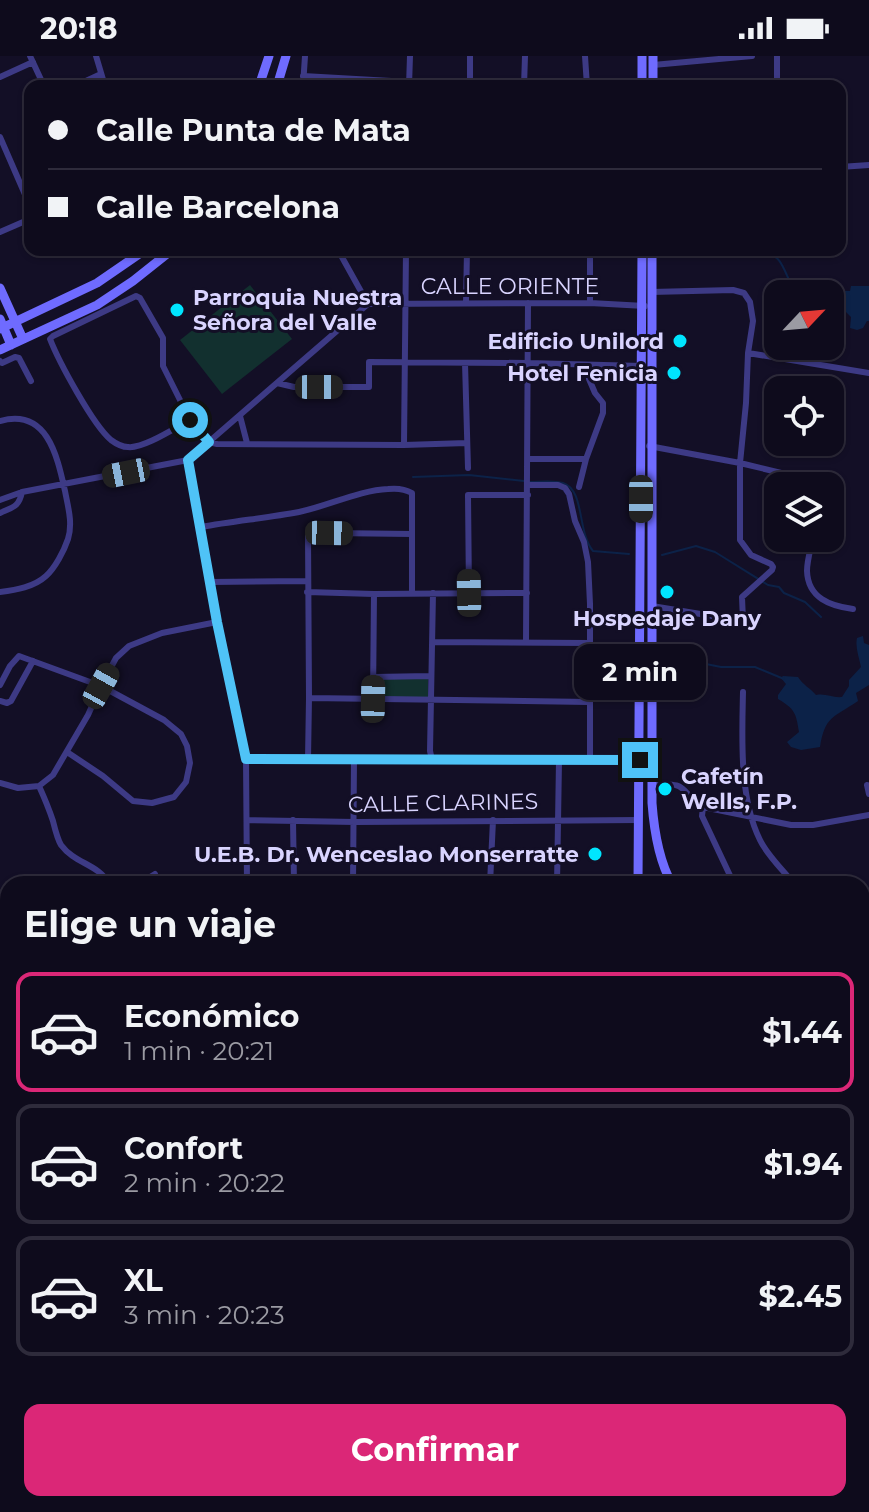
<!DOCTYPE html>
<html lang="es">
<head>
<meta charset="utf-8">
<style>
  body { margin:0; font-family:Montserrat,sans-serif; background:#1c1929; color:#f1f3f6; height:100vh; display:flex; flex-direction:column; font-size:30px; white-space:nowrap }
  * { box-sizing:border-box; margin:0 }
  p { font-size:26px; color:#9b9ba3 }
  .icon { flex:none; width:44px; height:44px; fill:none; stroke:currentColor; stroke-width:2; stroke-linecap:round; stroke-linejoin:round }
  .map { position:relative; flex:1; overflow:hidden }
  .drawer { position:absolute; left:0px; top:820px; width:870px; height:636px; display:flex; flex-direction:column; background:#0e0b1c; border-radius:24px 24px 0 0; box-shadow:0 2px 6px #0004,0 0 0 2px #2e2b3b }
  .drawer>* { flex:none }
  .guide { position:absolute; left:24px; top:24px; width:822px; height:176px; border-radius:16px; box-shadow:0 2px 6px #0004,0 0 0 2px #2e2b3b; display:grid; align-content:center; height:176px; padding:0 24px; background:#0e0b1c }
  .needle { width:52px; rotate:64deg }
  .buttons { position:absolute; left:764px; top:224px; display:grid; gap:16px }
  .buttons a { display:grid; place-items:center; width:80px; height:80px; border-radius:16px; background:#0e0b1c; box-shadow:0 2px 6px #0004,0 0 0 2px #2e2b3b; font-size:40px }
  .end { position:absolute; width:36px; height:36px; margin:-18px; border:10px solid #4fc3f7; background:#111; box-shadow:0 0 0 4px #111 }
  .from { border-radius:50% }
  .bubble { position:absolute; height:56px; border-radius:16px; background:#0e0b1c; box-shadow:0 2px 6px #0004,0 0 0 2px #2e2b3b; font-size:26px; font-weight:700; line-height:56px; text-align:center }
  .car { position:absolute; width:24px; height:48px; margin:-24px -12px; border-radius:10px; box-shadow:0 0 6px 2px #0007; background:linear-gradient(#222 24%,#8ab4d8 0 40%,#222 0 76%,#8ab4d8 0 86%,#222 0) }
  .guide b { display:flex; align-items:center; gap:28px; height:76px; font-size:30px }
  .guide b+b { border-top:2px solid #2e2b3b }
  .guide i { width:20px; height:20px; background:#f1f3f6 }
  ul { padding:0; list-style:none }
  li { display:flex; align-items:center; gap:24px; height:120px; margin:0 16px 12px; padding:0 8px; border:4px solid #2e2b3b; border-radius:16px }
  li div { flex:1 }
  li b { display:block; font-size:30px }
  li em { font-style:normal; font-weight:700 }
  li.active { border-color:#db2777 }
  li>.icon { width:72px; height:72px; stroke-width:1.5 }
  h2 { padding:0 24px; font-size:36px; line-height:96px }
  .action { display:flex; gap:16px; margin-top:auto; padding:16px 24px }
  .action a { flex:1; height:92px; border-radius:16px; background:#db2777; color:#fff; font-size:32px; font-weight:700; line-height:92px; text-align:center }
  .status { display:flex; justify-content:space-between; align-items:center; height:56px; padding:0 40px; background:#0e0b1c; direction:ltr }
  .status svg { height:22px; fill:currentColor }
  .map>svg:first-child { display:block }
  .green { fill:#12302f }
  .water { fill:#0c2248 }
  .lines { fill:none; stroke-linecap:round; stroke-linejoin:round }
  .stream { stroke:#0c2248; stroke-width:2 }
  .street { stroke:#3d3a85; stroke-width:6 }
  .secondary { stroke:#6f6bff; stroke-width:9 }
  .primary { stroke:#c25bff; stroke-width:10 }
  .route { stroke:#4fc3f7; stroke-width:10 }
  .poi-dot { fill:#00e5ff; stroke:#130f26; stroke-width:3 }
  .labels { text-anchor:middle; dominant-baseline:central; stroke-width:6; stroke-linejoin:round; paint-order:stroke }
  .street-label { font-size:22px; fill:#d9d4ff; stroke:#130f26 }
  .poi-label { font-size:22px; font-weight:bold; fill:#d9d4ff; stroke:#130f26; text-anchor:end }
</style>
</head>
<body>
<div class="status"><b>20:18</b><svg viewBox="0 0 49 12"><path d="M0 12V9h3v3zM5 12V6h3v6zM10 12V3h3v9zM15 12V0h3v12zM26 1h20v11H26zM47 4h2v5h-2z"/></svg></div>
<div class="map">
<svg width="869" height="1456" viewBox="0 0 869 1456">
  <rect width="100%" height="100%" fill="#130f26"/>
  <path class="green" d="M250,229l42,54 -70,55 -42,-54z
    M428,622v20l-52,-1 -1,-18z
    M0,914l8,5v213h-8z
    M862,1035l7,3v342l-7,-5z
    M862,1434l7,3v19h-138l-10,-8h141z"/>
  <path class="water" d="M802,229l16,5 32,1 1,-5h18v35h-2l-4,7 -6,2 -7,-2 1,-11 -16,-16 -5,1v-8h-31z
    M863,580l1,7 5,2v40l-13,8 2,8c-25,17 -33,15 -38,46l-19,3 -10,-3 -4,-5 12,-10c-3,-19 -4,-23 -21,-33v-4l8,-11 -5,-6 2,-2 15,1c5,8 12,11 18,18 10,-2 16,3 26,2l7,-11v-6l12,-13c-2,-10 -6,-20 -4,-29z
    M8,1105v332l-8,3v-334z
    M21,1448h579l-2,8h-398l-8,-3 -2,3h-178l1,-5 7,-1z
    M629,1448h121l2,8h-116z"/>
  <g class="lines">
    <path class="stream" d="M756,194c23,5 24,9 33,30l13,5
      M413,421l56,-2 55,6
      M530,426c10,0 23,-2 33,1 22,7 14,49 30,68l36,3
      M662,499l34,-9 19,6 53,33 11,2 5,6 21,9 16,15
      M666,595l35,12 20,4h34l29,12"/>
    <path class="street" d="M30,0l14,30
      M96,0l9,30
      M470,0v30
      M585,0l2,30
      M777,0v30
      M653,9l99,-9
      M303,20l106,6
      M0,21l33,-15
      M75,30l26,-12
      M303,30l2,-30
      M409,30l1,-30
      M524,30l1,-30
      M0,81l30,69
      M840,111l29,-2
      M0,176l30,-13
      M338,194l30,54
      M651,236l82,-2 11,3 6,9 3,19 -5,32 -2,50 -6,60v77l11,15 20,9 2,3 -1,3 -30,27 1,24 -91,-15
      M466,247l1,-53
      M590,247v-53
      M368,248l222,-1 55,3
      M748,297l121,20
      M0,305l2,2 13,-6 4,1 12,23
      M465,307l3,105
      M277,327l17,4h75v-25l159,1 114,3
      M240,360l7,27
      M190,364c-15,8 -47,29 -62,27 -6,0 -13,-4 -17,-7 -18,-15 -52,-78 -61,-101l3,-3 83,-40 4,2 23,40v28l27,54 19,22 8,2 187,1 63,-2
      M0,365c47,-13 57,34 65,70 3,16 8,32 3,48 -4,12 -13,29 -22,37 -12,11 -30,14 -46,16
      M404,389l2,-195
      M649,390l91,17 83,20v3
      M528,403h58
      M188,404l29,162 29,137 1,125
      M528,429h30l7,3 4,6 6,27 9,21 4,20 2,42v156
      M579,431l7,-28 17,-46v-10l-8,-10 -6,-14 -1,-13
      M0,444l22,-8 166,-32 180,-156
      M0,457c13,-6 19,-6 22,-21
      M201,471c32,-6 66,-9 98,-15 29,-6 61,-22 89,-23 9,-1 17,0 24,4v100
      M813,482c-2,10 -6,22 -6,33 1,27 23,35 46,38
      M210,526l97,-1
      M307,536l67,2 153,-1
      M469,537l-1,-98h60
      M432,586l157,1
      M526,586l2,-339
      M374,621l56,-1
      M0,629l10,-19 9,-10 82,30 63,34 17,14 6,12 3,17 -4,19 -12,15 -22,6 -19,-2 -30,-25 -36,-24
      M743,636c-1,45 -4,106 17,148 7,15 23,30 34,44
      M309,642l280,4
      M373,643l1,-105
      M0,645l7,2 4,-2 22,-40
      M246,703l313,2 80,-1
      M308,703l1,-61 -1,-163 21,-2 83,1
      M432,704l-2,-9 3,-158
      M0,727l18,5 21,-2
      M652,729c38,-3 25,4 51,22l88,18h22l56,-10
      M867,729l2,9
      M39,730l14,-11 35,-60 13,-29 15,-28 13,-12 33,-13 55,-11
      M39,730c5,11 10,23 14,35 2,8 4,17 8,24 14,19 38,19 48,39
      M703,751l-1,9 32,68
      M247,764l108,2 284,-2
      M293,764l1,64
      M353,821l137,1
      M143,828l4,-5 8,-5
      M353,828l1,-124
      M490,828l3,-64
      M557,828l2,-123
      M862,889l7,5
      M862,974l7,2
      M862,1009l7,3
      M862,1023l7,2"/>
    <path class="secondary" d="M259,30l10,-30
      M277,30l9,-30
      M642,30v-30
      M653,30v-30
      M652,194v553c2,27 7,58 20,81
      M0,232l23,51
      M0,263l11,26
      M0,273l97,-46 48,-33
      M0,294l97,-45 36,-24 39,-31
      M638,828l4,-634"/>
    <path class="primary" d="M0,889l8,4
      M0,903l8,4
      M862,1384l7,6
      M862,1413l7,4
      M862,1423l7,4"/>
  </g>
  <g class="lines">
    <path class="route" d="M190,364l19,22 -21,18 29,162 29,137 394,1"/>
  </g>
  <g class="poi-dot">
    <circle cx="177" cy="254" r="8"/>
    <circle cx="680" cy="285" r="8"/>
    <circle cx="674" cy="317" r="8"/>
    <circle cx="667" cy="536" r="8"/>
    <circle cx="665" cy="733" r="8"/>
    <circle cx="595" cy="798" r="8"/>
  </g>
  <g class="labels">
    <g class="street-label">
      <text x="510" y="230">CALLE ORIENTE</text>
      <text transform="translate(443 747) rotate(-1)">CALLE CLARINES</text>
    </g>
    <g class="poi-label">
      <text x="193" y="241" text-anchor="start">Parroquia Nuestra<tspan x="193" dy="25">Señora del Valle</tspan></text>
      <text x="664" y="285">Edificio Unilord</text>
      <text x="658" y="317">Hotel Fenicia</text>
      <text x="667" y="562" text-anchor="middle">Hospedaje Dany</text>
      <text x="681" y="720" text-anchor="start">Cafetín<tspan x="681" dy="25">Wells, F.P.</tspan></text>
      <text x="579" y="798">U.E.B. Dr. Wenceslao Monserratte</text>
    </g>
  </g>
</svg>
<div class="buttons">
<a><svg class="needle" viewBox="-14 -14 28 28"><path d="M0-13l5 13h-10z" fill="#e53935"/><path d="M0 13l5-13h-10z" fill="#9b9ba3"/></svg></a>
<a><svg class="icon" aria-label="locate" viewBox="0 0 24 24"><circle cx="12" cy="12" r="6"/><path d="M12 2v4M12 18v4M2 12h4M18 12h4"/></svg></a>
<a><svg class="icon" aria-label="layers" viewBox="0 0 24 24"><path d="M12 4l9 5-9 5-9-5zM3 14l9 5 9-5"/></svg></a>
</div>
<i class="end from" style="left:190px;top:364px"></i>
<i class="end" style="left:640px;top:704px"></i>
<div class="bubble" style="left:574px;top:588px;width:132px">2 min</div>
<i class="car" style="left:319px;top:331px;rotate:90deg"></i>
<i class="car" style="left:126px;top:417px;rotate:259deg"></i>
<i class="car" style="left:641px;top:443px;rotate:180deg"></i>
<i class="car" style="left:329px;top:477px;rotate:91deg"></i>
<i class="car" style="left:469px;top:537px;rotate:359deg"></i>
<i class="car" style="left:101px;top:630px;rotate:29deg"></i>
<i class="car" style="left:373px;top:643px;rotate:1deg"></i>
<div class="guide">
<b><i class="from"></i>Calle Punta de Mata</b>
<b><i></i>Calle Barcelona</b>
</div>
<section class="drawer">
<h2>Elige un viaje</h2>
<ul>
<li class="active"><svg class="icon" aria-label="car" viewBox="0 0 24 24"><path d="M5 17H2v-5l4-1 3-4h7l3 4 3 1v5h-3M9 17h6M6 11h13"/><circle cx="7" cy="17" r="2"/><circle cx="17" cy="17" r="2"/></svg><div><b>Económico</b><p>1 min · 20:21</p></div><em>$1.44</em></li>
<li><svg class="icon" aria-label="car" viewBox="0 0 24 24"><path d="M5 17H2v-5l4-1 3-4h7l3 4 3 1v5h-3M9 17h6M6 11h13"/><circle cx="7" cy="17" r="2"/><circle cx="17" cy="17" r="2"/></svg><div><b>Confort</b><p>2 min · 20:22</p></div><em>$1.94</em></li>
<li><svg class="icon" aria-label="car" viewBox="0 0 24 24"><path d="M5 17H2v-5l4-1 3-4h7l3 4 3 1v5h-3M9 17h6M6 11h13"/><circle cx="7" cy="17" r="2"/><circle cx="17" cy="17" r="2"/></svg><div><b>XL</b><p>3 min · 20:23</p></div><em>$2.45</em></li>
</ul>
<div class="action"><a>Confirmar</a></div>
</section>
</div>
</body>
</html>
